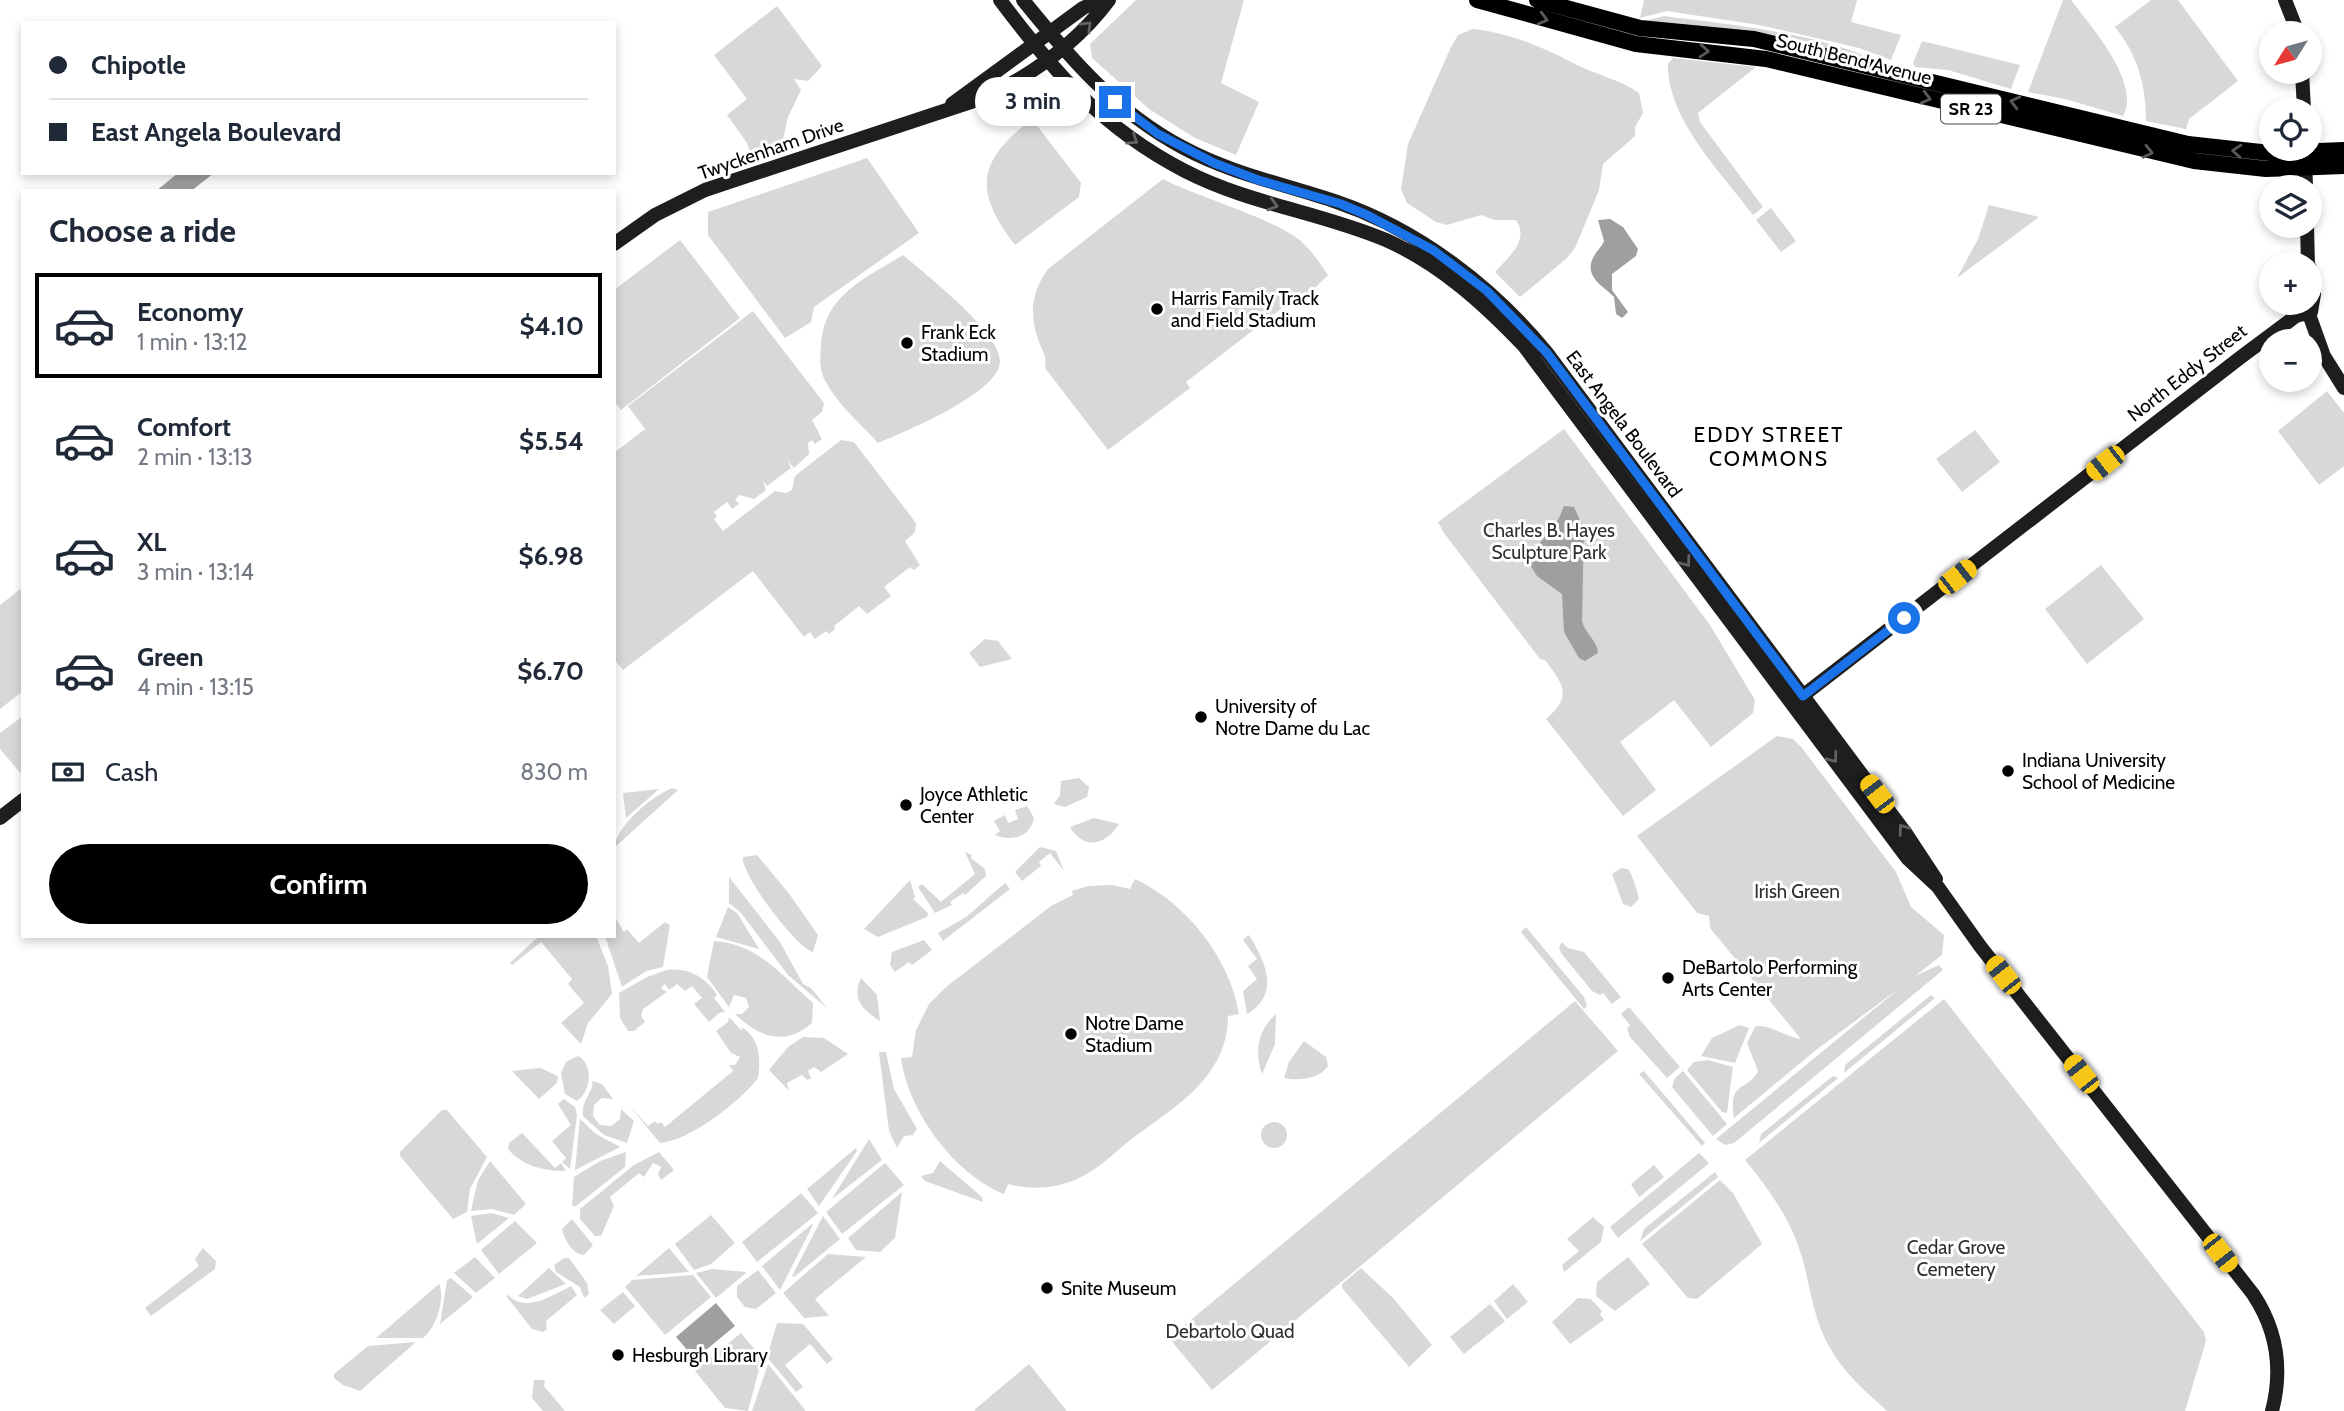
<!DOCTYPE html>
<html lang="en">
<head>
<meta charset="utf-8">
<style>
  body { margin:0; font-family:Cabin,sans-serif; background:#f6f6f7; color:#1f2937; height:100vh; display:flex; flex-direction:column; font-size:26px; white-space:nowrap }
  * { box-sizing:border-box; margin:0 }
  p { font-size:23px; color:#747a83 }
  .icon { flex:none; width:38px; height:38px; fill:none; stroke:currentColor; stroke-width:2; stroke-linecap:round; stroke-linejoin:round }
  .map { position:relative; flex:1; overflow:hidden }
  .drawer { position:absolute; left:21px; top:189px; width:595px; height:749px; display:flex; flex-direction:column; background:#fff; border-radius:0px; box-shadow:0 4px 10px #0003 }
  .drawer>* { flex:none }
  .guide { position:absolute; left:21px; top:21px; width:595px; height:154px; border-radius:0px; box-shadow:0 4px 10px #0003; display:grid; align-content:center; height:154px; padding:0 28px; background:#fff }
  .needle { width:46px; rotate:233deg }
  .fabs { position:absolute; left:2259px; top:21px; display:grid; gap:14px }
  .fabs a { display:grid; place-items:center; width:63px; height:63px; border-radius:50%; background:#fff; box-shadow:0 4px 10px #0003; font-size:35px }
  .end { position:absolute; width:32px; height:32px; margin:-16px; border:9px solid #1a73e8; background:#fff; box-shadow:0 0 0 4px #fff }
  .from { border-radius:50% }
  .bubble { position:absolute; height:49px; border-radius:24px; background:#fff; box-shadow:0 4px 10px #0003; font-size:23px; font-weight:800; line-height:49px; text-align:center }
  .car { position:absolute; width:21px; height:42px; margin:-21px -10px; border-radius:9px; box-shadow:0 0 5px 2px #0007; background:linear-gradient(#f5c518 24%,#345 0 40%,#f5c518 0 76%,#345 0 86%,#f5c518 0) }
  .guide b { display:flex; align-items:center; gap:24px; height:66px; font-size:26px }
  .guide b+b { border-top:2px solid #e0e1e3 }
  .guide i { width:18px; height:18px; background:#1f2937 }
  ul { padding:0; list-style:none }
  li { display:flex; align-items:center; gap:21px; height:105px; margin:0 14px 10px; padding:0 14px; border:4px solid transparent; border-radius:0px }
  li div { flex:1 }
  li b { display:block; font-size:26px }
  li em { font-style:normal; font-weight:800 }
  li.active { border-color:#000 }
  li>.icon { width:63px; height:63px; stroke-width:1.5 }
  h2 { padding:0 28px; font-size:32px; line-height:84px }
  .pay { display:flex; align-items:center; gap:18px; height:77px; padding:0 28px; font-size:26px }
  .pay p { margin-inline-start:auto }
  .primary-button { display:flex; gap:14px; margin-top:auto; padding:14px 28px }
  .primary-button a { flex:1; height:80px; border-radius:42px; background:#000; color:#fff; font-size:28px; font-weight:800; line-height:80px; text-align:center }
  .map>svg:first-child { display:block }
  .green { fill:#d8d8d8 }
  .water { fill:#9f9f9f }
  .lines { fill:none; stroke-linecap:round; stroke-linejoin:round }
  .secondary { stroke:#1e1e1e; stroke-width:14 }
  .primary { stroke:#000; stroke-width:16 }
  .oneway { stroke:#595959 }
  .oneway2 { stroke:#626262 }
  .route { stroke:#1a73e8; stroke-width:9 }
  .poi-dot { fill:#000; stroke:#fff; stroke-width:2.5 }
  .labels { text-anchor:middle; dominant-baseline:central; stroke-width:6; stroke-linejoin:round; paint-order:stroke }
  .shield { fill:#fff; stroke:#4c4c4c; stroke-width:2 }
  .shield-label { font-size:18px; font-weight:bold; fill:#000 }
  .street-label { font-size:19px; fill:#000; stroke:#fff }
  .poi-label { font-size:19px; fill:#000; stroke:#fff; text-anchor:start }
  .park-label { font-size:19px; fill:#2f2f2f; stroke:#fff }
  .neighbourhood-label { font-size:21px; letter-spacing:2px; fill:#000; stroke:#fff }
</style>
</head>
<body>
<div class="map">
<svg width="2344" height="1411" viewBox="0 0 2344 1411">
  <rect width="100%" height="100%" fill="#fff"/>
  <path class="green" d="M1136,0h108l-23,83 38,19 -23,53 -41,-17 -46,-29 -57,-51 -2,-14z
    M1644,0h213l-6,22 50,13 -10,25 -32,-12 -100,-23 -92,-14 -27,7z
    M2063,0h8c18,24 71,83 52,116l-58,-17 -37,-7z
    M2151,0h27l60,81 -49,38 -3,10 -40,-8c0,-36 -8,-65 -31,-94z
    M777,6l45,60 -14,15 -14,-2 7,11 -13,27 -7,31 -29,9 -5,-14 -20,-28 20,-16 -33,-44z
    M1664,16c60,8 156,17 209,44l-229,-39z
    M1473,29c37,4 70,18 102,35 21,11 44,15 64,29l4,20 -8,14v9l-32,28 -4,26 -24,58 -9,11 -46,38 -25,-25c13,-15 35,-31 21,-52h-21l-14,-5 -34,10 -11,-3 -29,-19 -6,-14 7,-45 43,-97 7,-12z
    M1922,41l98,24 -9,24 -63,-19 -33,-3 -2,-4z
    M1673,58l83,9 -58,46 2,9 63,85 -10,8c-32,-43 -86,-96 -85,-151z
    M1032,119l49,64 -2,14 -64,48c-42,-55 -38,-84 17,-126z
    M867,158l52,75 -105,74 -3,15 -26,16 -77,-103v-23z
    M1163,179c36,19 118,41 142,66 9,9 16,20 23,30l-23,23 -4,-3 -6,3 -109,84 4,6 -82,62 -63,-82c2,-12 -2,-16 -6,-26 -10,-27 -8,-50 9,-73z
    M1989,205l50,12 -82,61 21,-39z
    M1771,208l25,33 -15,11 -25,-32z
    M680,240l60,78 -119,92 -7,-9v-111z
    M903,255c22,19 97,77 97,106 0,32 -96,71 -122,82 -17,-19 -40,-38 -52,-61 -7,-12 -6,-24 -5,-37 3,-50 43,-66 82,-90z
    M753,311l71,92 -2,9 -10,8 10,19 -7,5 -3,-4 -4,3 1,11 -15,14 -6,-7 3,7 -24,18 -4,-5 3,9 -12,9 -14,-4 -5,4 4,5 -7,5 -5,-7 -13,10 3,4 -3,3 9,12 52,-40 11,2 6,-3 3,-14 46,-36 13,2 62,81 -1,9 -10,9 15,24 -6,5 -4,-3 -26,20 7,9 -24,18 -8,-8 -25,20 1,3 -6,5 -3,-3 -11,8 -5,-7 -6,5 -51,-66 -130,99 -9,-11v-206l31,-24 -17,-23z
    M2327,391l17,22v53l-25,19 -41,-54z
    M1564,429l146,196 45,75 -2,13 -42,34 -37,-47 -54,42 36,48 -33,26 -77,-97c27,-23 17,-35 -1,-59l-5,-1 -96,-126 -6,-11z
    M1975,430l25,32 -38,30 -26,-33z
    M2101,565l43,54 -57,45 -42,-55z
    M23,587v104l-23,18v-104z
    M985,639l13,2 14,18 -32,8 -11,-14z
    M23,716v60l-23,-27v-16z
    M1777,736l16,3 9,9 94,124 15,35 33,28 -2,20 -27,21 24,-11 4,5 -209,173 -9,2 -9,-6 185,-152 -85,63 -82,68c-6,-39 13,-25 24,-47l-11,-28 8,-16c10,-5 33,11 46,12l-91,-111 -1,-12 -12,-3 -60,-77z
    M1079,778l10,9 -2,10 -22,10 -11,-3 6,-9 1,-14z
    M672,788l6,2 -64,58c3,-23 37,-51 58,-60z
    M659,789l-33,29 -3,-25z
    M1027,806l7,12c-3,19 -23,24 -39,17l5,-4 -6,-10 11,-6 3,8 10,-4 -3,-9z
    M1094,818l25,6c-13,21 -35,27 -49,3z
    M1040,847l16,4 8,20 -14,-18 -11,9 2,4 -19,15 -7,-9z
    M965,852l7,3 -1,3 14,11 1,7 -21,19 -2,-2 -13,9 2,3 -17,8 -17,-26 4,-3 19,18 34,-28z
    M757,855l33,40 28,40 -5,17c-16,-3 -72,-77 -70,-95z
    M1621,868l7,1c4,4 10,25 11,30l-8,8 -8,-3 -11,-30z
    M729,877l51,65 23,42 8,4 17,21 -40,-34 -47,-62 -12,-10z
    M1135,879c51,24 95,79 104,135l-11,2c0,62 -55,92 -99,125 -16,13 -33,30 -52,38 -22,10 -46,11 -69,5l-4,10c-50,-20 -96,-83 -103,-136l11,-1 4,-27 13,-26 17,-17 105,-81 22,-11 -1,-4 16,-5 24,-1 18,4z
    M910,880l5,17 -2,2 15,14 -1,4 -49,20 -14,-8z
    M1005,883l5,6 -67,52 -5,-8 28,-16z
    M728,907l9,6 22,36 -43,-12z
    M614,915l10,17 3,-3 12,14 26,-21 5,3 -7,42 -17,4 -24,16 -17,-51h9z
    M1526,927l58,70 3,9 -3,3 -63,-77z
    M1249,935c15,25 33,58 -2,79l-4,-23 14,-12 -9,-13 9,-7 -14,-19z
    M539,936h57l12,30 4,28 -24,29 -7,21 -20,-21 23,-20 -16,-19 4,-5 -31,-37 -29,23 -2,-2z
    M924,940l8,10 -20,15 -3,-3 -14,10 -5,-7 2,-13z
    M714,941c45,3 67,34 99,62l-1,20c-27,24 -53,14 -77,-9h7l7,-7 -3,-9 -12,-3 -5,12 -22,-30z
    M1562,942l6,6 16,4 37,45 -9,7 -9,-11 -3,2 -8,-4 -31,-38 -2,-6z
    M667,970c23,-3 40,9 50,25l-3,3 11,14 -6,1 -10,9 -15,-18 8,-6 -10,-12 -7,5 -8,-7 -8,6 -4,-6 -4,4 6,4 -24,17 -2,7 4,6 -11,9h-6l-8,-13 -1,-25 28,-16z
    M861,978l16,17 3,26c-17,-11 -29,-21 -19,-43z
    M1931,995l4,3 -91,75 1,-8z
    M1944,999l260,333 2,9 -21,70h-298c-21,-19 -43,-38 -57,-63 -16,-27 -19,-57 -27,-87 -10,-38 -33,-71 -58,-101z
    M1575,1001l43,50 -406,339 -43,-52z
    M1629,1007l51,60 -13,11 -37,-41 -3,-9 3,-3 -9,-11z
    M1276,1014l-1,30 -13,30c-8,-23 -4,-44 14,-60z
    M729,1017l12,13 2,-2c17,11 18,32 15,50 -18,24 -69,63 -98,65l-32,-39 20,22 7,-5 2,3 4,-2 4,5 68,-56 -4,-6h6l5,-8 -9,-4 -15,-22 12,-9z
    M1740,1025l9,3 -14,35 -34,-7 11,-18z
    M803,1037l21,1 24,16 -27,18 -7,-5 -6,4 3,7 -4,2 -5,-5 -15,8 2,8 -20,-21 19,-23z
    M1304,1041l22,16 2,9c-9,13 -29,15 -44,12l5,-16z
    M879,1052h7l8,37 23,40 -4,6 -9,1 -7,12 -8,-17z
    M578,1056c16,8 13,36 -1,45l-12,-7 -4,-21 5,-11z
    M1708,1060l25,7 -6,46 -5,-1 -35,-42 7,-8z
    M540,1068l18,8 -1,7 -18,16 -27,-28z
    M1644,1071l61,72 -3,3 -63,-72z
    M1683,1071l44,53 -14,12 -41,-49 3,-9z
    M1833,1076l5,2 -79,65 2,-9z
    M592,1081l10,3 11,15 -11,-1 -8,7 -1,11 7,9 11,1 9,-7 1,-10 13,12 -7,22 -23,-8 -21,-19c-3,-14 12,-26 9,-35z
    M564,1099l11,8 2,8 -7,54 -8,-7 4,-4 -14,-17 19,-16 -13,-21z
    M442,1110h5l40,47 -17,32 -3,23 -14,7 -53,-63v-4z
    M580,1119l16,15 24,13 -45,23z
    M1261 1135a13 13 0 1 1 26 0a13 13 0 1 1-26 0Z
    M522,1133l33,35 6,-5 5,8c-22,0 -44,-5 -58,-22l1,-6z
    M869,1139l13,21 -50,39z
    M856,1148l1,3 -38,55 -12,-17z
    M626,1152l-1,15 -49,39h-4l2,-29 26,-16z
    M659,1152l15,18 -13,10 -3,-6 3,-7 -8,-4 -9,14 -5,-4 -29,24 4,9 -13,30h-6l-15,-17v-10l54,-44z
    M1699,1153l10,10 -2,2 -89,73 -8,-11z
    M490,1161l36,43 -12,11 -22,-6 -21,2 7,-31z
    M940,1161l42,36 1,5 -58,-21 -4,-5 12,-3z
    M885,1163l19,22 -62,49 -16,-22z
    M1654,1165l10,12 -25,20 -8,-13z
    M1715,1172l3,5 -78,64 4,-12z
    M1720,1180l13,13 29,51 -65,55 -9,-1 -46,-54z
    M902,1192l-7,46 -15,14 -24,-2 -8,-12z
    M801,1193l17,20 -61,49 -15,-20z
    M491,1213l18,5 -32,26 -6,-28z
    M711,1215l24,28 -24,21 -17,6 -19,-26z
    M823,1216l17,23 -46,38 -2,-1z
    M1593,1217l11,10 -3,15 -37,30 -2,-7 17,-14 -12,-12z
    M572,1219l21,26 -9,10c-11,0 -20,-16 -22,-26z
    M515,1221l22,22 -38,31 -18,-24z
    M812,1224l1,1 -33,65 -18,-24z
    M203,1248l13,13 -1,8 -64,47 -6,-8 54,-42 -4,-7z
    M669,1248l20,24 -53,4z
    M828,1254l38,3 -51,42 14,17 -25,2 -21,-25z
    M475,1257l20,21 -19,15 -22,-20z
    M1628,1257l22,27 -35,27 -19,-15 1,-14z
    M564,1258h5l18,25 2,11 -5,4 -4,-11 -24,-15 -2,-7z
    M549,1268l17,16 -39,15 -9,-3z
    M1361,1268l33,31 38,46 -23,22 -67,-79v-4z
    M712,1269l34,3v1l-30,25 -20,-25z
    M758,1270l18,23 -20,16 -11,-2 -8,-10v-11z
    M693,1275l18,22 -46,38 -40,-48 7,-7z
    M451,1278l22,19 -33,27 7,-44z
    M439,1284c7,14 -3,44 -16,54h-47z
    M1513,1284l15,18 -21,17 -13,-18z
    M571,1286l6,9 -31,26 1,8 -4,3 -11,-3 -25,-32v-3c18,20 44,2 64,-8z
    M623,1292l12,14 -21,18 -14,-14z
    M1578,1298l13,1 11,12 -2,3 4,6 -34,24 -18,-22z
    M1490,1304l15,17 -41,33 -14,-17z
    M777,1323l26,1 30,35 -6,5 -17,-20 -25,21 18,22 -7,5 -29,-35z
    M741,1333l21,25 -14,53 -23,-3 -30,-37z
    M416,1342l-56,49 -17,-6 -9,-7v-4l34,-28z
    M768,1364l38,47h-54z
    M1029,1364l38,47h-92l-1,-1z
    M534,1380h11l-1,6 21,25h-22l-11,-13z"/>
  <path class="water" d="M178,173h36l-23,18h-35z
    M1610,219l13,8 15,22 -2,7 -24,18v16l16,22 -6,6 -6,-4 -2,-17c-9,-10 -32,-20 -20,-41 3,-6 8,-9 10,-15l-6,-21z
    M1564,506l10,1 10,22 -2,92c3,13 16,20 16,32l-13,8 -6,-3 -15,-26 -2,-38 -25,-18 -10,-16 32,-42z
    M716,1303l19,23 -40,33 -19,-22z"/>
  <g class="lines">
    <path class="secondary" d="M1000,0c55,73 102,128 185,171 64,33 135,41 201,69 54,24 98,64 138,106l384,513 30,28 42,59 273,348c24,36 30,75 19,117
      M1023,0c47,58 92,111 159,147 50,27 102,37 155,55 82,28 156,85 210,151l360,482 29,44
      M2285,0l13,33
      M2302,72l2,38
      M952,104l131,-96 17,-8
      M2305,157l1,30
      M2307,226l1,38
      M614,244l41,-29 50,-25 281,-93c47,-23 91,-54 123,-97
      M2310,268l4,26 -3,18
      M2305,303l19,53 20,32
      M1796,701l445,-344 55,-41 15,-4
      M0,818l23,-18"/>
    <path class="primary" d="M1477,0l159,44 130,15 428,102 72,8 78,-3
      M1537,0l103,28 114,11 434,105 82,9 74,-3"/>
  </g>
  <defs><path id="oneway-chevron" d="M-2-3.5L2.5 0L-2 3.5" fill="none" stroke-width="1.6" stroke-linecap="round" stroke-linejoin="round" transform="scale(1.75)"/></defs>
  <g class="oneway">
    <use href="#oneway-chevron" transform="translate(1543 19) rotate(15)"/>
    <use href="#oneway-chevron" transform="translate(1704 51) rotate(4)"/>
    <use href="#oneway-chevron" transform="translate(1926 98) rotate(14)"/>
    <use href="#oneway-chevron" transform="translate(2015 102) rotate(-166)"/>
    <use href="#oneway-chevron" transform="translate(2237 151) rotate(-176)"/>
    <use href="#oneway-chevron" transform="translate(2148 152) rotate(13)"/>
  </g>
  <g class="oneway2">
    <use href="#oneway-chevron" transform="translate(1087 26) rotate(-45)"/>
    <use href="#oneway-chevron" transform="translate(1133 140) rotate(34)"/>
    <use href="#oneway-chevron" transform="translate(1273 205) rotate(16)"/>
    <use href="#oneway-chevron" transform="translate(1686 562) rotate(53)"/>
    <use href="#oneway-chevron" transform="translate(1833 758) rotate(53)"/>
    <use href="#oneway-chevron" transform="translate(1903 829) rotate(-126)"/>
  </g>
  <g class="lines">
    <path class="route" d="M1115,102l43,32 56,29 44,17 83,24 26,11 66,35 54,41 60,62 256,343 101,-78"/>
  </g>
  <g class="poi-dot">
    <circle cx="1157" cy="309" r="7"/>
    <circle cx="907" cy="343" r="7"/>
    <circle cx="1201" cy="717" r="7"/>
    <circle cx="2008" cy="771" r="7"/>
    <circle cx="906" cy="805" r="7"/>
    <circle cx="1668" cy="978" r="7"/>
    <circle cx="1071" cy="1034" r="7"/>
    <circle cx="1047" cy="1288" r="7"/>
    <circle cx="618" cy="1355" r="7"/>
  </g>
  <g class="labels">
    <rect class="shield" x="1941" y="94.5" width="60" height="29" rx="5"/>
    <g class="shield-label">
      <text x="1971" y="109">SR 23</text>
    </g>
    <g class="street-label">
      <text transform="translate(1854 59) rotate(14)">South Bend Avenue</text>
      <text transform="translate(771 149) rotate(-19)">Twyckenham Drive</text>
      <text transform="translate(2187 373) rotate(-38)">North Eddy Street</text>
      <text transform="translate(1624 424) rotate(53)">East Angela Boulevard</text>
    </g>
    <g class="poi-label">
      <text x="1171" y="298">Harris Family Track<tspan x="1171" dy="22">and Field Stadium</tspan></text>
      <text x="921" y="332">Frank Eck<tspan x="921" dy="22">Stadium</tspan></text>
      <text x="1215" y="706">University of<tspan x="1215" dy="22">Notre Dame du Lac</tspan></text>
      <text x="2022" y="760">Indiana University<tspan x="2022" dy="22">School of Medicine</tspan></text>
      <text x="920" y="794">Joyce Athletic<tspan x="920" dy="22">Center</tspan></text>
      <text x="1682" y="967">DeBartolo Performing<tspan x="1682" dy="22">Arts Center</tspan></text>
      <text x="1085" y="1023">Notre Dame<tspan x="1085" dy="22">Stadium</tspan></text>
      <text x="1061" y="1288">Snite Museum</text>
      <text x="632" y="1355">Hesburgh Library</text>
    </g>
    <g class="park-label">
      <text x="1549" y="530">Charles B. Hayes<tspan x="1549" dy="22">Sculpture Park</tspan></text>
      <text x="1797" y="891">Irish Green</text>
      <text x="1956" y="1247">Cedar Grove<tspan x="1956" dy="22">Cemetery</tspan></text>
      <text x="1230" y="1331">Debartolo Quad</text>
    </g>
    <g class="neighbourhood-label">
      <text x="1769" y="434">EDDY STREET<tspan x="1769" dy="24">COMMONS</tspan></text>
    </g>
  </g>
</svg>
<div class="fabs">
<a><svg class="needle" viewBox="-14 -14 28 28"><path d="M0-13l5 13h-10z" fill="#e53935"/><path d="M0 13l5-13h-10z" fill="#747a83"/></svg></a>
<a><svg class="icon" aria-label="locate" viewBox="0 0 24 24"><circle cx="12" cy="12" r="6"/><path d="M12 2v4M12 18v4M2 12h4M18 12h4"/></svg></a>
<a><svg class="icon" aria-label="layers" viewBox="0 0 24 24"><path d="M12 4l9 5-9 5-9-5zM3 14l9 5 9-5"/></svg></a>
<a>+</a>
<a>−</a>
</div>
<i class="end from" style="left:1904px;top:618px"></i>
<i class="end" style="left:1115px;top:102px"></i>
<div class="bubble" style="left:975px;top:77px;width:116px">3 min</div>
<i class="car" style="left:2105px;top:463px;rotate:232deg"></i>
<i class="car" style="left:1957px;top:577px;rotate:52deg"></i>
<i class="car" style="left:1877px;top:794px;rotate:323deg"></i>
<i class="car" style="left:2003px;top:975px;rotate:322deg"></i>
<i class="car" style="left:2081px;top:1074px;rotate:322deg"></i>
<i class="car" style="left:2220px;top:1253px;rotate:142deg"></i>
<div class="guide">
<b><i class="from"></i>Chipotle</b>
<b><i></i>East Angela Boulevard</b>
</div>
<section class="drawer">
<h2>Choose a ride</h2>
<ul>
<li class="active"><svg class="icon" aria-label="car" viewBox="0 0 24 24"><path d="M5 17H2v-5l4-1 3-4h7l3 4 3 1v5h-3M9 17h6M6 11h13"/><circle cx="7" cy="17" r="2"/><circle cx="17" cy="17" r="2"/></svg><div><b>Economy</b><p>1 min · 13:12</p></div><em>$4.10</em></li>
<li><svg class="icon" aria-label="car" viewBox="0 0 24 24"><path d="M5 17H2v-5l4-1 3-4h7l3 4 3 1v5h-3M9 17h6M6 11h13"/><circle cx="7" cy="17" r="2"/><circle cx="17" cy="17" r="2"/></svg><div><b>Comfort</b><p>2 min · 13:13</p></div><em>$5.54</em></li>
<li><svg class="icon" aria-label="car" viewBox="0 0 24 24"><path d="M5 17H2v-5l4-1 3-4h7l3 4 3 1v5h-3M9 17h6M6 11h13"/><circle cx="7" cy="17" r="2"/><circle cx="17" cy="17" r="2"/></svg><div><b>XL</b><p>3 min · 13:14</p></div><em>$6.98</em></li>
<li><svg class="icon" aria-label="car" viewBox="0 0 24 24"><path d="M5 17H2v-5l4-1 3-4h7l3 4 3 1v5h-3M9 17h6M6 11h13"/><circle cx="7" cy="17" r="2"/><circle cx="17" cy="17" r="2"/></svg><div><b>Green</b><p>4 min · 13:15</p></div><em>$6.70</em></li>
</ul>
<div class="pay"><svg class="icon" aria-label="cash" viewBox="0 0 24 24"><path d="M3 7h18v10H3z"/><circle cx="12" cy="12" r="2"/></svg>Cash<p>830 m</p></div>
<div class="primary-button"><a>Confirm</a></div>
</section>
</div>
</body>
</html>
